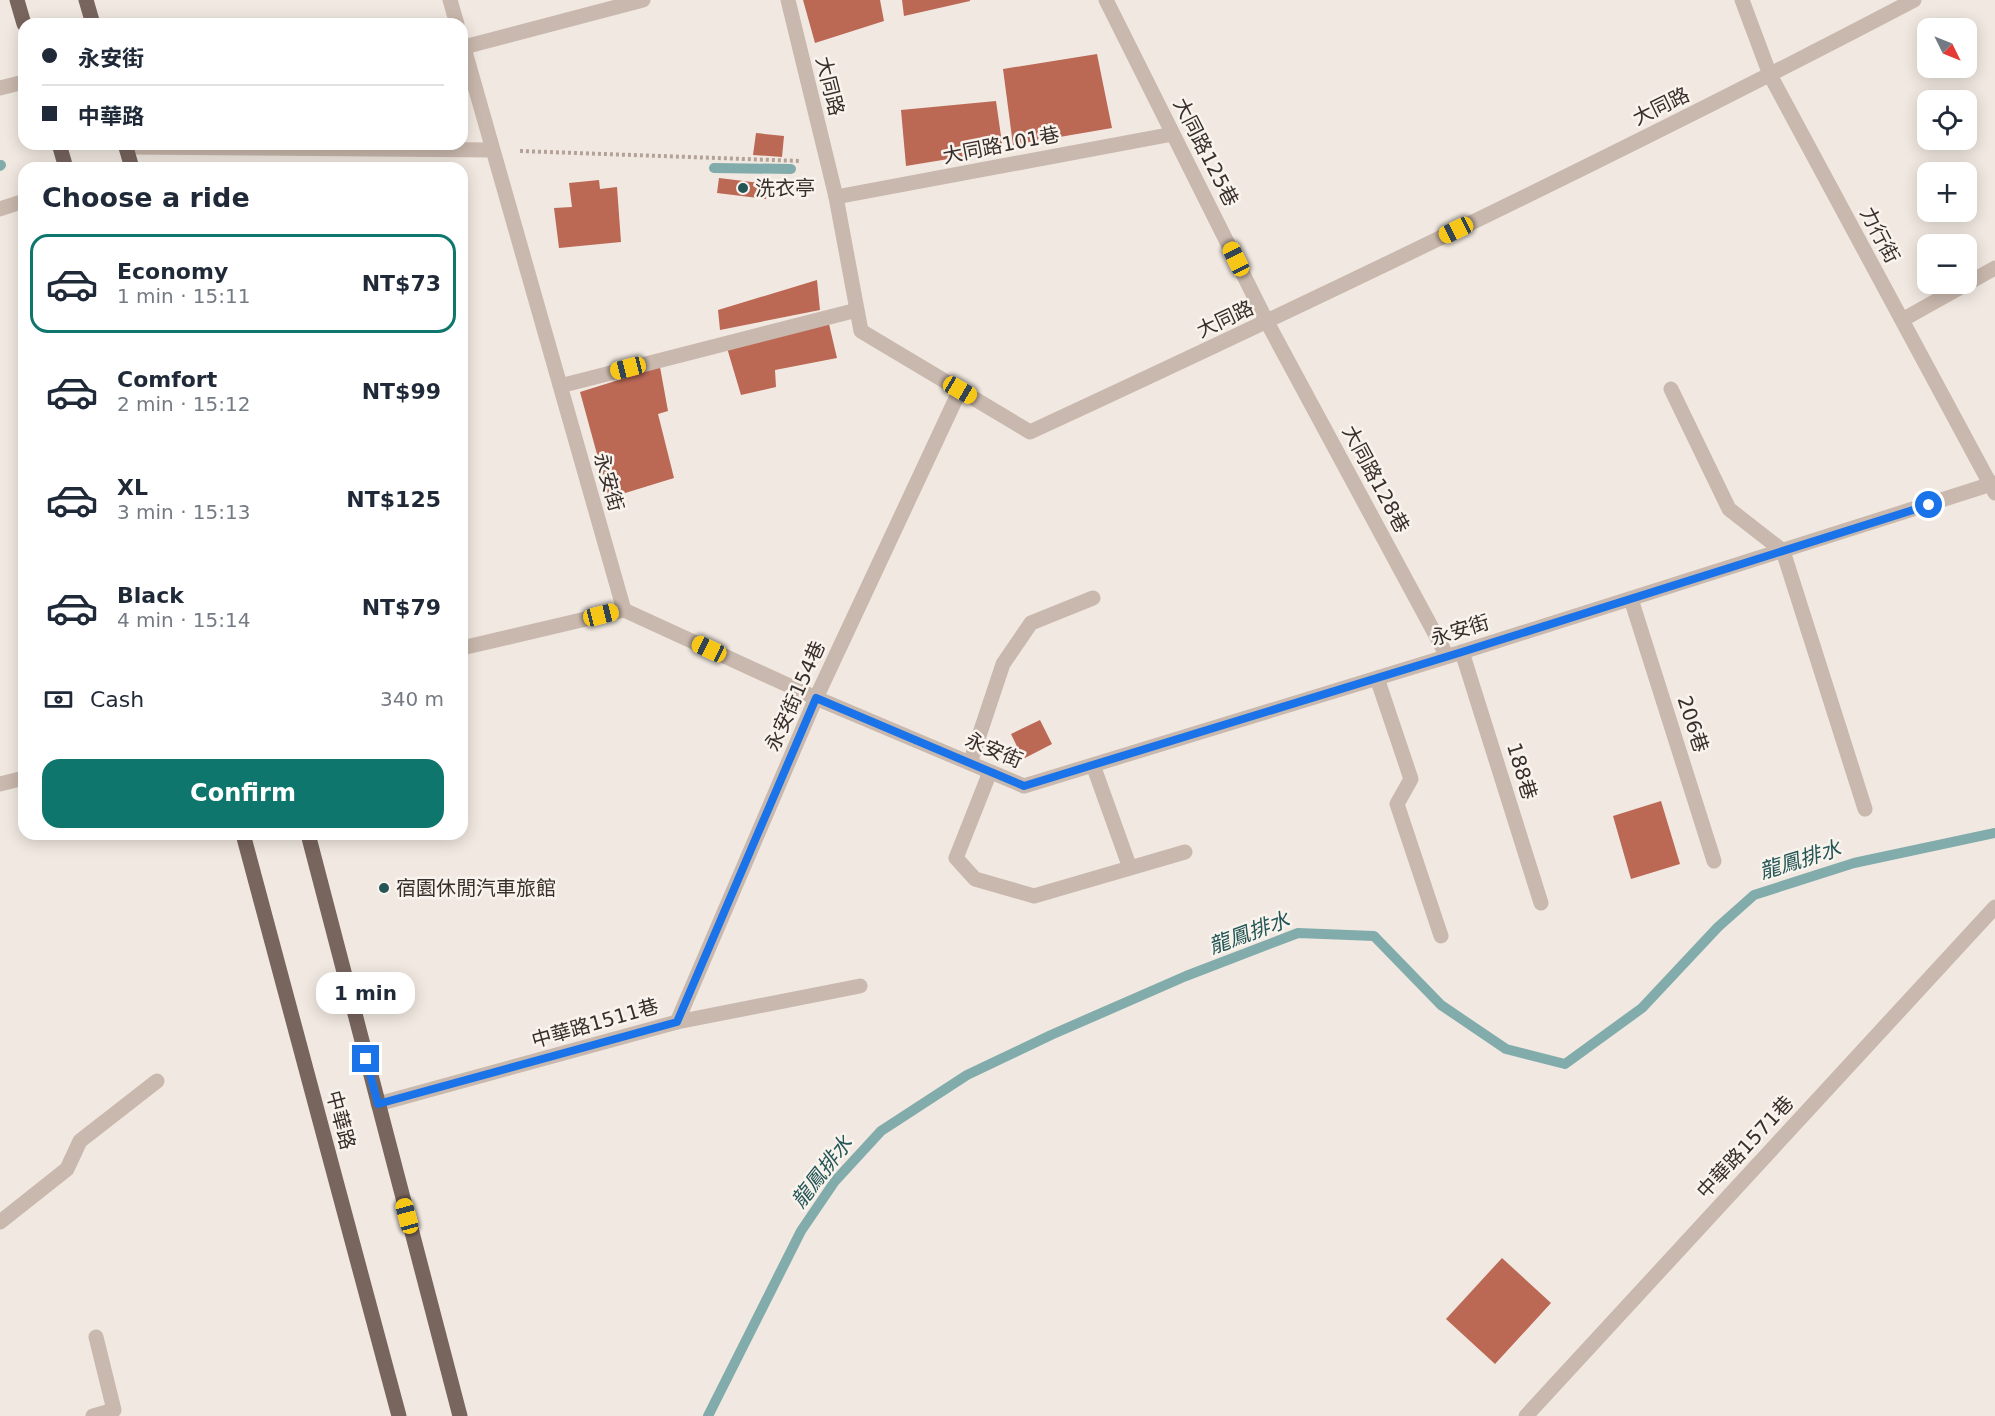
<!DOCTYPE html>
<html lang="en">
<head>
<meta charset="utf-8">
<style>
  body { margin:0; font-family:"DejaVu Sans","Noto Sans TC",sans-serif; background:#f6f6f7; color:#1f2937; height:100vh; display:flex; flex-direction:column; font-size:22px; white-space:nowrap }
  * { box-sizing:border-box; margin:0 }
  p { font-size:20px; color:#747a83 }
  .icon { flex:none; width:33px; height:33px; fill:none; stroke:currentColor; stroke-width:2; stroke-linecap:round; stroke-linejoin:round }
  .map { position:relative; flex:1; overflow:hidden }
  .details { position:absolute; left:18px; top:162px; width:450px; height:678px; display:flex; flex-direction:column; background:#fff; border-radius:18px; box-shadow:0 3px 15px #0003 }
  .details>* { flex:none }
  .top-card { position:absolute; left:18px; top:18px; width:450px; height:132px; border-radius:18px; box-shadow:0 3px 15px #0003; display:grid; align-content:center; height:132px; padding:0 24px; background:#fff }
  .needle { width:39px; rotate:133deg }
  .fabs { position:absolute; left:1917px; top:18px; display:grid; gap:12px }
  .fabs a { display:grid; place-items:center; width:60px; height:60px; border-radius:12px; background:#fff; box-shadow:0 3px 15px #0003; font-size:30px }
  .end { position:absolute; width:27px; height:27px; margin:-14px; border:8px solid #1a73e8; background:#fff; box-shadow:0 0 0 3px #fff }
  .from { border-radius:50% }
  .bubble { position:absolute; height:42px; border-radius:18px; background:#fff; box-shadow:0 3px 15px #0003; font-size:20px; font-weight:800; line-height:42px; text-align:center }
  .car { position:absolute; width:18px; height:36px; margin:-18px -9px; border-radius:8px; box-shadow:0 0 4px 2px #0007; background:linear-gradient(#f5c518 24%,#345 0 40%,#f5c518 0 76%,#345 0 86%,#f5c518 0) }
  .top-card b { display:flex; align-items:center; gap:21px; height:57px; font-size:22px }
  .top-card b+b { border-top:2px solid #e0e1e3 }
  .top-card i { width:15px; height:15px; background:#1f2937 }
  ul { padding:0; list-style:none }
  li { display:flex; align-items:center; gap:18px; height:99px; margin:0 12px 9px; padding:0 12px; border:3px solid transparent; border-radius:18px }
  li div { flex:1 }
  li b { display:block; font-size:22px }
  li em { font-style:normal; font-weight:800 }
  li.selected { border-color:#0f766e }
  li>.icon { width:54px; height:54px; stroke-width:1.5 }
  h2 { padding:0 24px; font-size:27px; line-height:72px }
  .pay { display:flex; align-items:center; gap:15px; height:66px; padding:0 24px; font-size:22px }
  .pay p { margin-inline-start:auto }
  .cta { display:flex; gap:12px; margin-top:auto; padding:12px 24px }
  .cta a { flex:1; height:69px; border-radius:18px; background:#0f766e; color:#fff; font-size:24px; font-weight:800; line-height:69px; text-align:center }
  .map>svg:first-child { display:block }
  .lines { fill:none; stroke-linecap:round; stroke-linejoin:round }
  .stream { stroke:#82acab; stroke-width:10 }
  .building { fill:#bb6855 }
  .path { stroke:#b4a298; stroke-width:4; stroke-dasharray:3 3; stroke-linecap:butt }
  .lane { stroke:#c9b8ad; stroke-width:15 }
  .street { stroke:#c9b8ad; stroke-width:15 }
  .primary { stroke:#78655e; stroke-width:15 }
  .route { stroke:#1a73e8; stroke-width:8 }
  .poi-dot { fill:#245656; stroke:#f9f3ed; stroke-width:2 }
  .labels { text-anchor:middle; dominant-baseline:central; stroke-width:5; stroke-linejoin:round; paint-order:stroke }
  .street-label { font-size:20px; fill:#382e2b; stroke:#f9f3ed }
  .poi-label { font-size:20px; fill:#382e2b; stroke:#f9f3ed; text-anchor:start }
  .water-label { font-size:21px; font-style:italic; fill:#245656; stroke:#f9f3ed }
</style>
</head>
<body>
<div class="map">
<svg width="1995" height="1416" viewBox="0 0 1995 1416">
  <rect width="100%" height="100%" fill="#f1e9e1"/>
  <g class="lines">
    <path class="stream" d="M0,166l1,-1
      M714,168l77,1
      M708,1416l93,-185 34,-50 46,-50 86,-56 84,-40 135,-59 112,-43 76,3 67,69 65,44 59,15 77,-56 76,-81 36,-32 100,-32 141,-30"/>
  </g>
  <path class="building" d="M803,0h77l4,21 -69,22z
    M902,0h68v1l-66,15z
    M1097,54l15,74 -99,17 -10,-76z
    M996,101l7,49 -97,16 -5,-56z
    M756,133l28,3 -2,21 -29,-2z
    M719,178l49,6 -2,15 -49,-6z
    M599,180l1,9 17,-2 4,55 -62,6 -5,-40 18,-1 -3,-24z
    M817,280l3,30 -100,20 -2,-20z
    M829,324l8,34 -62,12 1,17 -35,8 -14,-47z
    M660,367l8,44 -10,3 16,64 -65,20 -29,-106z
    M1040,720l12,24 -29,15 -12,-25z
    M1661,801l19,63 -49,15 -18,-63z
    M1502,1258l49,45 -56,61 -49,-45z"/>
  <g class="lines">
    <path class="path" d="M520,151l281,10"/>
    <path class="lane" d="M1106,0l161,322 180,334
      M836,197l337,-63
      M1671,389l58,120 54,42 82,258
      M1631,599l83,262
      M462,648l162,-38
      M1462,652l79,251
      M1377,678l34,101 -14,25 44,132
      M970,763l33,-99 28,-41 62,-25
      M1093,765l37,103
      M990,772l-34,86 19,21 59,17 151,-44
      M0,784l24,-6
      M378,1104l299,-82 183,-36
      M0,1222l67,-53 13,-28 77,-60
      M93,1416l21,-6 -18,-73
      M1526,1416l469,-509"/>
    <path class="street" d="M450,0l7,24
      M788,0l48,197 25,134 169,101c298,-138 594,-280 884,-432
      M1742,0l28,75 225,418
      M462,41l162,569 192,88 208,88 438,-134 533,-169
      M464,47l179,-47
      M0,88l24,-6
      M126,147l367,3
      M0,209l24,-8
      M1902,320l93,-52
      M560,386l297,-76
      M677,1022l139,-324 144,-308"/>
    <path class="primary" d="M17,0l7,24
      M86,0l7,24
      M59,144l7,24
      M125,144l7,24
      M243,834l156,582
      M308,834l152,582"/>
  </g>
  <g class="lines">
    <path class="route" d="M366,1059l12,45 299,-82 139,-324 208,88 438,-134 467,-147"/>
  </g>
  <g class="poi-dot">
    <circle cx="743" cy="188" r="6"/>
    <circle cx="384" cy="888" r="6"/>
  </g>
  <g class="labels">
    <g class="street-label">
      <text transform="translate(830 86) rotate(76)">大同路</text>
      <text transform="translate(1661 106) rotate(-26)">大同路</text>
      <text transform="translate(1001 145) rotate(-11)">大同路101巷</text>
      <text transform="translate(1206 152) rotate(63)">大同路125巷</text>
      <text transform="translate(1880 235) rotate(62)">力行街</text>
      <text transform="translate(1225 319) rotate(-25)">大同路</text>
      <text transform="translate(1376 479) rotate(62)">大同路128巷</text>
      <text transform="translate(609 482) rotate(74)">永安街</text>
      <text transform="translate(1460 630) rotate(-17)">永安街</text>
      <text transform="translate(795 696) rotate(-66)">永安街154巷</text>
      <text transform="translate(1693 724) rotate(72)">206巷</text>
      <text transform="translate(994 750) rotate(23)">永安街</text>
      <text transform="translate(1522 771) rotate(73)">188巷</text>
      <text transform="translate(595 1023) rotate(-16)">中華路1511巷</text>
      <text transform="translate(341 1120) rotate(75)">中華路</text>
      <text transform="translate(1745 1147) rotate(-47)">中華路1571巷</text>
    </g>
    <g class="poi-label">
      <text x="755" y="188">洗衣亭</text>
      <text x="396" y="888">宿園休閒汽車旅館</text>
    </g>
    <g class="water-label">
      <text transform="translate(1800 860) rotate(-17)">龍鳳排水</text>
      <text transform="translate(1249 933) rotate(-20)">龍鳳排水</text>
      <text transform="translate(822 1172) rotate(-52)">龍鳳排水</text>
    </g>
  </g>
</svg>
<div class="fabs">
<a><svg class="needle" viewBox="-14 -14 28 28"><path d="M0-13l5 13h-10z" fill="#e53935"/><path d="M0 13l5-13h-10z" fill="#747a83"/></svg></a>
<a><svg class="icon" aria-label="locate" viewBox="0 0 24 24"><circle cx="12" cy="12" r="6"/><path d="M12 2v4M12 18v4M2 12h4M18 12h4"/></svg></a>
<a>+</a>
<a>−</a>
</div>
<i class="end from" style="left:1929px;top:505px"></i>
<i class="end" style="left:366px;top:1059px"></i>
<div class="bubble" style="left:316px;top:972px;width:99px">1 min</div>
<i class="car" style="left:1456px;top:230px;rotate:244deg"></i>
<i class="car" style="left:1236px;top:259px;rotate:334deg"></i>
<i class="car" style="left:628px;top:368px;rotate:256deg"></i>
<i class="car" style="left:960px;top:390px;rotate:120deg"></i>
<i class="car" style="left:601px;top:615px;rotate:76deg"></i>
<i class="car" style="left:709px;top:649px;rotate:295deg"></i>
<i class="car" style="left:407px;top:1216px;rotate:345deg"></i>
<div class="top-card">
<b><i class="from"></i>永安街</b>
<b><i></i>中華路</b>
</div>
<section class="details">
<h2>Choose a ride</h2>
<ul>
<li class="selected"><svg class="icon" aria-label="car" viewBox="0 0 24 24"><path d="M5 17H2v-5l4-1 3-4h7l3 4 3 1v5h-3M9 17h6M6 11h13"/><circle cx="7" cy="17" r="2"/><circle cx="17" cy="17" r="2"/></svg><div><b>Economy</b><p>1 min · 15:11</p></div><em>NT$73</em></li>
<li><svg class="icon" aria-label="car" viewBox="0 0 24 24"><path d="M5 17H2v-5l4-1 3-4h7l3 4 3 1v5h-3M9 17h6M6 11h13"/><circle cx="7" cy="17" r="2"/><circle cx="17" cy="17" r="2"/></svg><div><b>Comfort</b><p>2 min · 15:12</p></div><em>NT$99</em></li>
<li><svg class="icon" aria-label="car" viewBox="0 0 24 24"><path d="M5 17H2v-5l4-1 3-4h7l3 4 3 1v5h-3M9 17h6M6 11h13"/><circle cx="7" cy="17" r="2"/><circle cx="17" cy="17" r="2"/></svg><div><b>XL</b><p>3 min · 15:13</p></div><em>NT$125</em></li>
<li><svg class="icon" aria-label="car" viewBox="0 0 24 24"><path d="M5 17H2v-5l4-1 3-4h7l3 4 3 1v5h-3M9 17h6M6 11h13"/><circle cx="7" cy="17" r="2"/><circle cx="17" cy="17" r="2"/></svg><div><b>Black</b><p>4 min · 15:14</p></div><em>NT$79</em></li>
</ul>
<div class="pay"><svg class="icon" aria-label="cash" viewBox="0 0 24 24"><path d="M3 7h18v10H3z"/><circle cx="12" cy="12" r="2"/></svg>Cash<p>340 m</p></div>
<div class="cta"><a>Confirm</a></div>
</section>
</div>
</body>
</html>
